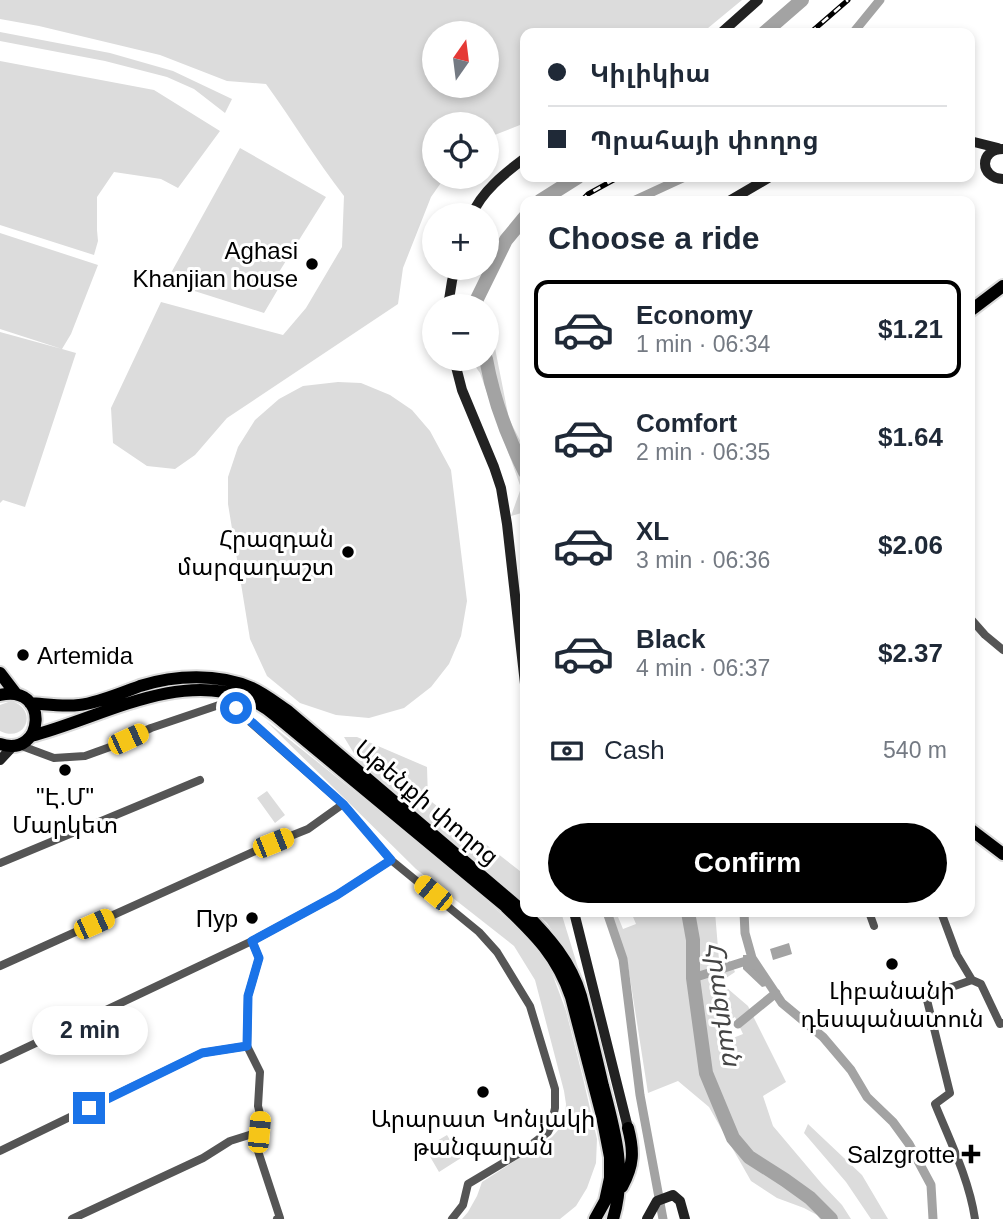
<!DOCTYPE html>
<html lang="en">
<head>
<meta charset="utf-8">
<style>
  body { margin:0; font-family:Helvetica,"Noto Sans Armenian",sans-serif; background:#f6f6f7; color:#1f2937; height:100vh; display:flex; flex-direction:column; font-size:26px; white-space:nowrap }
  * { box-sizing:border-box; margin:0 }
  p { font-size:23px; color:#747a83 }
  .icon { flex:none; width:38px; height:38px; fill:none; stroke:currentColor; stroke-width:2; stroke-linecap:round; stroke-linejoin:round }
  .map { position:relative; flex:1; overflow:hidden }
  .sheet { position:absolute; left:520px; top:196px; width:455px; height:721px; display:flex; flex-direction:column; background:#fff; border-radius:14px; box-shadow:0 4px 10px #0003 }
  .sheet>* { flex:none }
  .guide { position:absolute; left:520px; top:28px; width:455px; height:154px; border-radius:14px; box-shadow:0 4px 10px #0003; display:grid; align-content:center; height:154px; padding:0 28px; background:#fff }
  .needle { width:46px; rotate:14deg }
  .tools { position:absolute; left:422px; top:21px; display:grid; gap:14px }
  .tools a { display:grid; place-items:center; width:77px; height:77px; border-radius:50%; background:#fff; box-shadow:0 4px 10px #0003; font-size:35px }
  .end { position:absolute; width:32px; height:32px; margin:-16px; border:9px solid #1a73e8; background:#fff; box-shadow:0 0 0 4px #fff }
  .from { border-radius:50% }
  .bubble { position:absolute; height:49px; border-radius:24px; background:#fff; box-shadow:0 4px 10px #0003; font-size:23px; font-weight:700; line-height:49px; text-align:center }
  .car { position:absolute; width:21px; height:42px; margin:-21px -10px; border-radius:9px; box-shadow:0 0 5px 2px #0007; background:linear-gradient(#f5c518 24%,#345 0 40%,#f5c518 0 76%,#345 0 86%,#f5c518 0) }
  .guide b { display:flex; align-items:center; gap:24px; height:66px; font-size:26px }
  .guide b+b { border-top:2px solid #e0e1e3 }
  .guide i { width:18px; height:18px; background:#1f2937 }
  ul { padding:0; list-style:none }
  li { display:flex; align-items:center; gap:21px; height:98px; margin:0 14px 10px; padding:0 14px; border:4px solid transparent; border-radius:14px }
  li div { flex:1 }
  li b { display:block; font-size:26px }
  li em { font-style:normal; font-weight:700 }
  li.active { border-color:#000 }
  li>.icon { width:63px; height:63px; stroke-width:1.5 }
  h2 { padding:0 28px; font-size:32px; line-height:84px }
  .pay { display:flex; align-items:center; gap:18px; height:77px; padding:0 28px; font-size:26px }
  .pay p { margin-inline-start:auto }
  .action { display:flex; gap:14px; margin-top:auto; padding:14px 28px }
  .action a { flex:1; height:80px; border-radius:42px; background:#000; color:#fff; font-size:28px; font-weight:700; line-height:80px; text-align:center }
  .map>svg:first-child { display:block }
  .green { fill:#dcdcdc; fill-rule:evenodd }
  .water { fill:#a3a3a3 }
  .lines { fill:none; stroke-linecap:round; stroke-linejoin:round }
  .canal { stroke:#a3a3a3; stroke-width:9 }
  .river { stroke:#a3a3a3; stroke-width:14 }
  .primary-casing { stroke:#dbdbdb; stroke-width:16 }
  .street { stroke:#555; stroke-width:8 }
  .secondary { stroke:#222; stroke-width:10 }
  .primary { stroke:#000; stroke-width:12 }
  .rail-casing { stroke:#000; stroke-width:5 }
  .rail { stroke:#fff; stroke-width:2.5; stroke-dasharray:8; stroke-linecap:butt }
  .route { stroke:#1a73e8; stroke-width:9 }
  .poi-dot { fill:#000; stroke:#fff; stroke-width:2.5 }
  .labels { text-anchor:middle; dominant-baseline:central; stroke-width:6; stroke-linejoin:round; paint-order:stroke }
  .poi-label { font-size:24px; fill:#000; stroke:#fff; text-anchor:end }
  .street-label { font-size:24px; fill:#000; stroke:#fff }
  .water-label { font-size:26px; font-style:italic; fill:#444; stroke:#fff }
</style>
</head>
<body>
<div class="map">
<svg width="1003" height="1219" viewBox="0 0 1003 1219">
  <rect width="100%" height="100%" fill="#fff"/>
  <path class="green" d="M0,0h742l-40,33h-177v90l-38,15 -1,-14h-52v53h11l-14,20 -28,71 -5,36 -171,114 -32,37 -20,14 -28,-3 -34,-23 -2,-35 50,-106 122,33 23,-27 36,-61 2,-51c-28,-36 -51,-75 -78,-112l-39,-3 -67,-26 -121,-29 -39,-7zM434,33h52v53h-52z
    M0,32l110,21 63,18 59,28 -7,14 -31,-24 -27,-12 -62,-16 -105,-20z
    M0,61l154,29 66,41 -42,57 -17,-9 -47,-7 -17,25v33l1,11 -4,14 -94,-30z
    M240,148l86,49 -47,75 5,7 -20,34 -98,-31z
    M0,233l98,32 -27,69 -9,15 14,4 -51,154 -22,-7 -3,3v-171l62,17 -62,-20z
    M493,338l16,81 16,31v62l-14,4 10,-28 -41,-115 -10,-14h16l1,-20z
    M338,382l23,1 29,12 22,15 18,21 21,39 16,131 -6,35 -12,28 -18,23 -27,21 -35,10 -33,-3 -36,-12 -33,-27 -17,-37 -22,-135v-27l10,-30 17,-27 24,-21 24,-13z
    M11,701c28,8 15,43 -11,30v-26z
    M266,721l166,132 88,77 29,35 17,46 17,67 14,61 -1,24 -9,25 -11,18 -16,13h-98l6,-7 9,-16 5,-14 70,-45 7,-8 6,-10 1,-15 -2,-13 -29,-111 -21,-34 -98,-77z
    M344,737h13l70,30 1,32 97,76v29l-164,-139z
    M267,791l18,24 -10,8 -18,-25z
    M535,912h26l18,59 -32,-48z
    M610,912h6l7,17 13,-5 -5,-12h84l4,48 11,1 5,11 -15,10 28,24 38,76 -23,14 10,30 49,58 20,21 9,14h-31l-3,-4 -13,-7 -27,-10 -26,-17 -42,-74 -31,-26 -30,12 -21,-134zM735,1017l8,17 -10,4 -7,-16z
    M808,1124l54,51 26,44h-17l-25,-37 -42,-49z
    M447,1135l14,23 -22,14 -14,-24z"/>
  <path class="water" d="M789,943l3,11 -19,6 -3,-11z
    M743,955h5l18,31 -4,1 -19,-18z"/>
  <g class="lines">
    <path class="canal" d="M853,33l27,-33
      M633,201l52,-24
      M607,912l16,47 17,136 23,124
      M744,912l1,21 7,25 30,45 41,34 28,33 16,27 26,25 16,22 22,41 2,34
      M693,978l53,-17 4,5
      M738,1024l38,-31"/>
    <path class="river" d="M764,33l38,-33
      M540,201l38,-24
      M477,306l-1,-5 30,-61 19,-23
      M486,359c7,39 21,77 39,113
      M688,912l5,28v38l13,95 27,65 16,19 36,23 25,18 21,21"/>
    <defs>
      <path id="primary" d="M970,311l33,-25
        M0,673l16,21
        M0,695c50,-12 45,64 0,49
        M30,703c16,1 32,4 49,2 16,-1 45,-13 61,-19 35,-11 78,-13 112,2 13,6 24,15 36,23l236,201c25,25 47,50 57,84 8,30 15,60 22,90 12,45 24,87 10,133
        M31,736c67,-17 143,-64 213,-39 12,4 22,11 32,19l229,190c30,29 52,50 66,91l31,119 8,41v21l-5,23 -10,18
        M970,829l33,25
        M622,1187c12,-22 12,-36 6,-59"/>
    </defs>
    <use href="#primary" class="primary-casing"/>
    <path class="street" d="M970,618l15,17 18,15
      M19,745l35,13 31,-2 25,-9 41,-19 68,-23 13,1 111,98 48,56 88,72 18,20 33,54 25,83v19l-4,18 -3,6 -25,19 -55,33 -5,21 -11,14
      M0,863l200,-83
      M869,912l5,14
      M941,912l16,43 15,25 9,4 19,40 3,-1
      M252,941l7,17 -11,38 -1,50 13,26 -2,34 2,8 -3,34 23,70 -3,1
      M0,966l273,-123 35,-14 35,-25
      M972,980l-46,16 24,97 -15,11c15,37 34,75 40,115
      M0,1060l252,-119 85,-46 54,-35
      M0,1151l202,-98 45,-7
      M72,1219l131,-61 27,-17 29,-9"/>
    <path class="secondary" d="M721,33l37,-33
      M970,141l28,7
      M1003,149c-24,0 -24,29 0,30
      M729,201l41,-24
      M472,215c9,-23 33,-42 53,-57
      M448,306l4,-25 3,-13
      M454,359l8,31 32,77 7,21 6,36 18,160
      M0,760l13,-14
      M574,912l54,216
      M647,1219l10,-18 16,-6 7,6 5,18"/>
    <use href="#primary" class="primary"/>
    <defs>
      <path id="rail" d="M810,33l38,-33
        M581,201l7,-7 31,-17"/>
    </defs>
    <use href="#rail" class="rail-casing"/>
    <use href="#rail" class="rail"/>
  </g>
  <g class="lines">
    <path class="route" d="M89,1108l113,-55 45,-7 1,-50 11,-38 -7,-17 85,-46 54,-35 -48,-56 -107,-96"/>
  </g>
  <g class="poi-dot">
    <circle cx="312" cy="264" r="7"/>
    <circle cx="348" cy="552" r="7"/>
    <circle cx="23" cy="655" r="7"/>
    <circle cx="65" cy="770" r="7"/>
    <circle cx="252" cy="918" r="7"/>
    <circle cx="892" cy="964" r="7"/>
    <circle cx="483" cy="1092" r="7"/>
    <path d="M967.5 1143.5h7v7h7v7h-7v7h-7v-7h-7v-7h7z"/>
  </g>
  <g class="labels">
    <g class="poi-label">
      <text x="298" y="250">Aghasi<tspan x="298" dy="28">Khanjian house</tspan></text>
      <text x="334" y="538">Հրազդան<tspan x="334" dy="28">մարզադաշտ</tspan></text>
      <text x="37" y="655" text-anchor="start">Artemida</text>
      <text x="65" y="796" text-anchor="middle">"Է.Մ"<tspan x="65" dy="28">Մարկետ</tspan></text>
      <text x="238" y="918">Пур</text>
      <text x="892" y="990" text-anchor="middle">Լիբանանի<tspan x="892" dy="28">դեսպանատուն</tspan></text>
      <text x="483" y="1118" text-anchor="middle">Արարատ Կոնյակի<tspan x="483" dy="28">թանգարան</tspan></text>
      <text x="955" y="1154">Salzgrotte</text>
    </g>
    <g class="street-label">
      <text transform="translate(427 802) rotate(40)">Աթենքի փողոց</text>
    </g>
    <g class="water-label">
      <text transform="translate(724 1004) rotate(82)">Հրազդան</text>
    </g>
  </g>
</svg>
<div class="tools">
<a><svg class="needle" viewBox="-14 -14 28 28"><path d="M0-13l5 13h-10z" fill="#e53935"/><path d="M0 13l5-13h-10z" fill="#747a83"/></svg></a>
<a><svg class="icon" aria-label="locate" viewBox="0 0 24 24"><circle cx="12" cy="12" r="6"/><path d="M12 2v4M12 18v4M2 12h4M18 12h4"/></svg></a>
<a>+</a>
<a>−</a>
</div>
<i class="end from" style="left:236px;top:708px"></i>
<i class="end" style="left:89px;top:1108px"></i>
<div class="bubble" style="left:32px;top:1006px;width:116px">2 min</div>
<i class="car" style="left:128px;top:739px;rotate:65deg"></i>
<i class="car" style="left:273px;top:843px;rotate:68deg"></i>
<i class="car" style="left:433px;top:893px;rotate:309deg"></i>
<i class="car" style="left:94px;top:924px;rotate:66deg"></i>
<i class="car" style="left:259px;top:1132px;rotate:5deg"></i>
<div class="guide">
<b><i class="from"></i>Կիլիկիա</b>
<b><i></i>Պրահայի փողոց</b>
</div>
<section class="sheet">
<h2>Choose a ride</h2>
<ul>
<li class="active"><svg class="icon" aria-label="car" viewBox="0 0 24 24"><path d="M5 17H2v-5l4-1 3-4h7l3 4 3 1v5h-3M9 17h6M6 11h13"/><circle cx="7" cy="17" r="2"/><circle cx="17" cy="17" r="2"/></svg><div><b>Economy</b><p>1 min · 06:34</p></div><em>$1.21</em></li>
<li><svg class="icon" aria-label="car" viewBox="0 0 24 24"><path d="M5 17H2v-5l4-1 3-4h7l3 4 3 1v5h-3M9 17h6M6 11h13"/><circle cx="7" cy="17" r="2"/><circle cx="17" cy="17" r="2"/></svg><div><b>Comfort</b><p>2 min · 06:35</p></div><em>$1.64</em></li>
<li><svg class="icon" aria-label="car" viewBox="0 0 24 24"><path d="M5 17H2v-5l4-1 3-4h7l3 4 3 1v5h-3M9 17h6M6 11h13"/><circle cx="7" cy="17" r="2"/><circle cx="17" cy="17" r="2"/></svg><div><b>XL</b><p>3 min · 06:36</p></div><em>$2.06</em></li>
<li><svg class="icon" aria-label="car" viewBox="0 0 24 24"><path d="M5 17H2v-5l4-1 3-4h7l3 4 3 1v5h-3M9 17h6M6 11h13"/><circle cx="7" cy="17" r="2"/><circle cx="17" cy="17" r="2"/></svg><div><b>Black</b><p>4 min · 06:37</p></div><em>$2.37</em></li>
</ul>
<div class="pay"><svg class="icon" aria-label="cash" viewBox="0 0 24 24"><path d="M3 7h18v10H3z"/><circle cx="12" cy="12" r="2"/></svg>Cash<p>540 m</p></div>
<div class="action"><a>Confirm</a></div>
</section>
</div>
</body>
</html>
